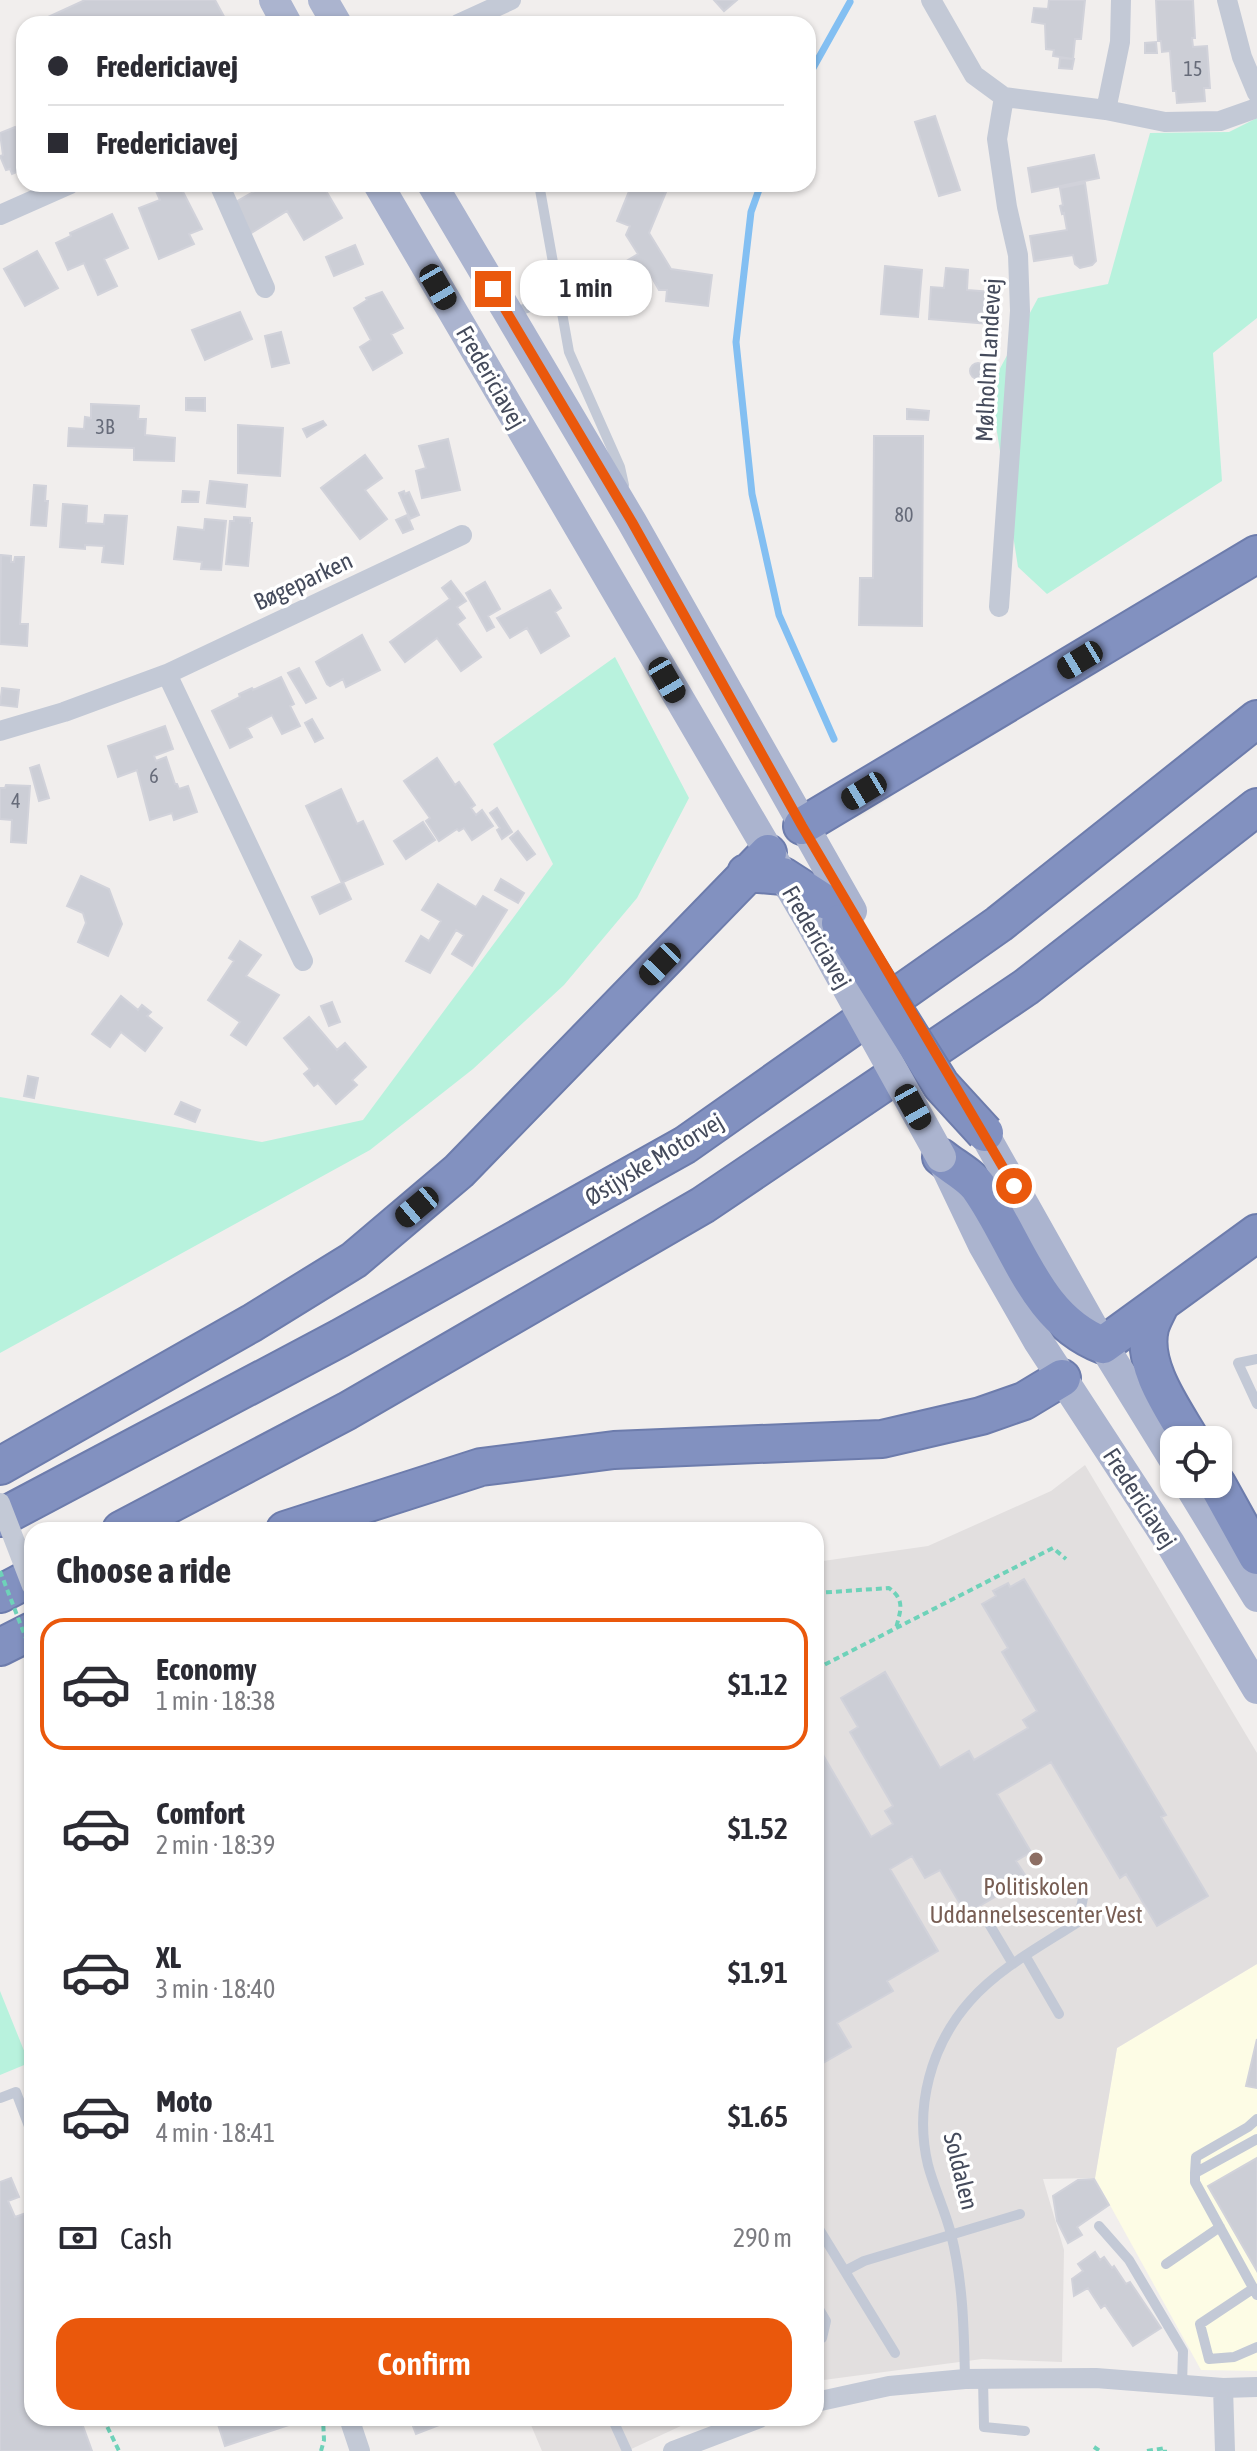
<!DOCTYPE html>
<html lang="en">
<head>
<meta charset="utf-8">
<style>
  body { margin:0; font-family:"Asap Condensed",sans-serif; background:#f7f7f7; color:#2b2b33; height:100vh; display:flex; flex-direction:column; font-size:30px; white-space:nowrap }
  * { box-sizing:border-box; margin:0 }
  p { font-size:26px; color:#7c7c81 }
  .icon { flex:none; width:44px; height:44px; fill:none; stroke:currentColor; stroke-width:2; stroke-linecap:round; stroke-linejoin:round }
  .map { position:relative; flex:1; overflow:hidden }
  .drawer { position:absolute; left:24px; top:1522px; width:800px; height:904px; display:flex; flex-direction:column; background:#fff; border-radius:24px; box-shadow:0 2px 6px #0004 }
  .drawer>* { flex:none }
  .top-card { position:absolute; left:16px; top:16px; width:800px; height:176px; border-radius:24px; box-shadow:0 2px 6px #0004; display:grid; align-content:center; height:176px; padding:0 32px; background:#fff }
  .controls { position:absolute; left:1160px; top:1426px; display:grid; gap:16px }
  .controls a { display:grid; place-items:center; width:72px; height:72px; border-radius:16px; background:#fff; box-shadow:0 2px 6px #0004; font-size:40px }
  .end { position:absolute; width:36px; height:36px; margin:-18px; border:10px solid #ea580c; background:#fff; box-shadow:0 0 0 4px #fff }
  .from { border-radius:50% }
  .bubble { position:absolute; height:56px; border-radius:24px; background:#fff; box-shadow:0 2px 6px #0004; font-size:26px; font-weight:600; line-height:56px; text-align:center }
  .car { position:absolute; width:24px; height:48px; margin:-24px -12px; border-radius:10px; box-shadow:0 0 6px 2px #0007; background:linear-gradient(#222 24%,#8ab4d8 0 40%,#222 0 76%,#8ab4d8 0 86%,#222 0) }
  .top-card b { display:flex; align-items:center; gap:28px; height:76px; font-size:30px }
  .top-card b+b { border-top:2px solid #e1e1e2 }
  .top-card i { width:20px; height:20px; background:#2b2b33 }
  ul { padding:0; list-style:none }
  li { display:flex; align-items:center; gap:24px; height:132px; margin:0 16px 12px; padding:0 16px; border:4px solid transparent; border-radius:24px }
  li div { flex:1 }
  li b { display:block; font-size:30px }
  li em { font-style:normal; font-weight:600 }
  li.on { border-color:#ea580c }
  li>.icon { width:72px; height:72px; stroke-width:1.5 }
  h2 { padding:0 32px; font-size:36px; line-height:96px }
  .pay { display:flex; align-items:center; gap:20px; height:88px; padding:0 32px; font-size:30px }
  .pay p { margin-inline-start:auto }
  .action { display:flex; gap:16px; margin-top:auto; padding:16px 32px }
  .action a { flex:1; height:92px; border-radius:24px; background:#ea580c; color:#fff; font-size:32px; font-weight:600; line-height:92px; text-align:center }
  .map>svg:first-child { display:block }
  .commercial { fill:#fdfce5 }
  .education { fill:#e2dfdf }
  .green { fill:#b8f2dd }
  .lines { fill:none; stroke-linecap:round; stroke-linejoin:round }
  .stream { stroke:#83bff2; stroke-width:7 }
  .building { fill:#ccced6; stroke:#d1d2da; stroke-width:2 }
  .highway-casing { stroke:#6d7cac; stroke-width:40 }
  .path { stroke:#6ed2b9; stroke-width:4; stroke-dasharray:6 4; stroke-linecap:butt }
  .lane { stroke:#c3c9d6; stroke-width:10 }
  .street { stroke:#c3c9d6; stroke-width:20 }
  .primary { stroke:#abb4cf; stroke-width:30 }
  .highway { stroke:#8291c0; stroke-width:36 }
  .highway-bridge-casing { stroke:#6d7cac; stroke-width:40; stroke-linecap:butt }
  .path-bridge { stroke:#6ed2b9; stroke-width:4; stroke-dasharray:6 4; stroke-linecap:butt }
  .street-bridge { stroke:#c3c9d6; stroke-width:20 }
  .primary-bridge { stroke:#abb4cf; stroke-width:30 }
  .highway-bridge { stroke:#8291c0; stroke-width:36 }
  .route { stroke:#ea580c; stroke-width:10 }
  .education-dot { fill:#8d6e63; stroke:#fff; stroke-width:3 }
  .labels { text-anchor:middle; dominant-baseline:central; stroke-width:7; stroke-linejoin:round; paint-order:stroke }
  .number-label { font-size:20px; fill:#676c7a }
  .street-label { font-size:24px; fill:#454b5c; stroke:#fff }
  .education-label { font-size:24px; fill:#785e54; stroke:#fff }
</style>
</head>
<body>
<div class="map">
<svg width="1257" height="2451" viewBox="0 0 1257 2451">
  <rect width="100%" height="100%" fill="#f1eeed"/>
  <path class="commercial" d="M1257,1964v407l-56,-1 -106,-192 22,-130z"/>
  <path class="education" d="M1085,1465l172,288v211l-140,84 -22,130 -52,1 21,71 -2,112 -80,-3 -166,22v-819l112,-16 123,-55z
    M528,2418h170l-71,33h-85z"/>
  <path class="green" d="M1257,118v200l-44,35 9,128 -175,113 -29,-27 -28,-180 48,-89 70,-14 42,-151 79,-1z
    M615,657l74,141 -52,100 -73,87 -91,84 -103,81 -370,203v-256l262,45 101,-22 190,-256 -60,-120z
    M0,1991l29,72 -29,12z"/>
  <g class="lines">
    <path class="stream" d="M808,77l42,-75
      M761,184l-10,28 -15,130 16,152 27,121 55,124"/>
  </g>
  <path class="building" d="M85,0h130l12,22 -194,2z
    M714,0h23l-13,11z
    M1049,0h36l-4,39h-6l-2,20 -20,-3 1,-6 -8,-1 -1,-25 -13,-2 2,-14 14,1z
    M1156,0h37l2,38h-3l1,9 14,-1 3,42h-6l1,13 -28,2 -1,-12h-3l-3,-40 -8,1 -1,-11h-3z
    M1156,42l1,11h-12v-10z
    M1060,58l14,1 -2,10 -13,-1z
    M935,116l25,74 -21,6 -24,-74z
    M15,127l4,8 5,-3v37l-12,5 -2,-5 -4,1 -6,-14 3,-1 -3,-22z
    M1094,155l5,23 -67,14 -4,-24z
    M1085,183l11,78 -4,4 -12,3 -5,-4 -2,-9 -39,6 -4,-25 37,-6 -3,-17 -2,1 -2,-8 3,-1 -3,-17z
    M153,184h26l23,45 -13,5 5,10 -35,15 -20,-51 21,-8z
    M267,184h45l2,4 8,-4 20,34 -38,22 -17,-29 -39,24 -14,-32z
    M632,184h14l20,8 -17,41 22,36 41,6 -4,31 -42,-5 1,-11h-8l-12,-21 -14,9 -10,-15 15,-9 -12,-19 4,-9 -13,-5z
    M112,214l16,34 -24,11 13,27 -19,9 -14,-32 -16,7 -12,-27 15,-7 -1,-3z
    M355,245l8,19 -29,12 -8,-19z
    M37,251l21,37 -33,18 -21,-37z
    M885,266l37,4 -4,47 -37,-3z
    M946,268l22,2 -1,20 25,2 -3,32 -60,-5 2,-32 13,1z
    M382,292l21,36 -12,6 11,19 -29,17 -13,-23 11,-7 -17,-32 13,-8 -1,-2z
    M240,312l12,27 -47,21 -13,-30z
    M281,332l8,31 -17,4 -7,-31z
    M970 371a8 8 0 1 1 16 0a8 8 0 1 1-16 0Z
    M186,398h19v13l-19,-1z
    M91,404l48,2 -1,13h8l-1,16 30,3 -1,23 -40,-1v-12l-66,-2 1,-18 15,1 1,-12 6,1z
    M907,409l22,2 -1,9 -21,-1z
    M323,421l3,4 -19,12 -4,-8z
    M238,425l45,3 -3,48 -42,-3z
    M874,436h49l-1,190 -63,-1 1,-47h13z
    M448,439l12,51 -38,8 -6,-27 10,-3 -7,-22z
    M365,455l17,23 -17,12 22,29 -27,20 -39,-51z
    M210,481l37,4 -2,22 -38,-4z
    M34,485l12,1 -1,15h3l-2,25 -15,-1z
    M183,491l16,1 -1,10h-16z
    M404,491l1,3 4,-2 10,23 -9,4 -11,-26z
    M63,504l24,2 -1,17 18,1 1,-9 22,1 -4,48 -21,-2 2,-16 -19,-1v4l-25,-2z
    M407,515l6,14 -10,4 -7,-13z
    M234,517l16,1v5h2l-4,43 -22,-2 4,-43h4z
    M205,519l21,2 -5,49 -20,-1 1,-7 -28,-3 4,-32 26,3z
    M1,555l10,1v6h3l1,-5h9l-4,67h8l-1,22 -27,-2z
    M451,581l15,20 -9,6 8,11 -8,6 24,33 -20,14 -24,-33 -32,24 -15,-20 60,-43 -8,-11z
    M485,582l15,27 -12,7 6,11 -7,4 -21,-38z
    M550,590l11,18 -6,4 14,24 -28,17 -14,-25 -17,10 -13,-20z
    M362,635l18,35 -34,17 -3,-8 -13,7 -3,-2 -11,-22z
    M299,668l17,30 -10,5 -18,-30z
    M281,677l13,27 -4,2 10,20 -18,8 -10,-19 -25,13 5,9 -22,11 -18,-37 28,-14 -1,-3 13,-6 1,2z
    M2,688l17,2 -2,17 -17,-2z
    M312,719l11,19 -8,4 -10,-19z
    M165,726l8,23 -19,7 2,5 10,-4 9,27h2l2,5 9,-3 9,26 -23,8 -2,-7 -22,7 -13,-50 -19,7 -10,-31z
    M437,758l18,27 4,-3 16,23 -4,3 5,7 6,-5 11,16 -21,14 -8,-12 -5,3 -2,-2 -18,12 -13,-20 4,-3 -26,-37z
    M39,765l10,33 -10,3 -9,-33z
    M6,785l24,1 -4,57 -15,-1 1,-22 -12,-1v-31h5z
    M341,789l16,35 6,-3 20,43 -40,18 8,17 -31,15 -8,-17 30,-14 -36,-77z
    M497,808l15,24 -10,7 -5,-9 3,-2 -10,-15z
    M423,822l12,18 -29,19 -12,-18z
    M518,831l17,23 -8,6 -17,-22z
    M81,876l28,13 13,35 -14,32 -30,-14 8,-19 -3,-10 -16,-7z
    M501,879l23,14 -6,10 -23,-13z
    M438,884l38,23 7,-11 24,14 -35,56 -20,-12 12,-19 -8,-5 -26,43 -24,-12 15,-25 8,5 12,-20 -19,-11z
    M240,941l21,14 -15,21 33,19 -33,50 -15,-10 9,-13 -32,-22 26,-39 -5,-3z
    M121,996l17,14 4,-5 9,7 -4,4 15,12 -17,23 -24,-19 -11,15 -18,-13z
    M332,1002l8,20 -11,4 -8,-20z
    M309,1017l28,33 8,-7 21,24 -14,13 5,5 -21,19 -18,-21 -4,3 -10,-12 6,-5 -26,-31z
    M28,1076l10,2 -4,20 -10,-2z
    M181,1102l19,8 -5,12 -20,-8z
    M1024,1579l142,236 -5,2 47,79 -51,30 -31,-52 -6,4 -69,-116 -54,32 34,58 -15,9 11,17 -61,36 -26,-44 -15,8 -13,-22 -22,13 48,82 -51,30 6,10 -56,32 14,24 -35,20v-324l55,94 22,-13 -8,-13 8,-5 -43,-74 8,-5 -17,-29 44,-26 55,96 29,-17 5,9 54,-32 -5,-8 14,-9 -35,-59 6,-4 -26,-44 14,-8 -3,-5 15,-8 2,4z
    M1257,2039v49l-11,-2z
    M1257,2158v113l-49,-85z
    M11,2178l8,19 -11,4 7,16 17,-6v44l-7,3 7,18v142h48l12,33h-92v-269z
    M1094,2179l15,26 -32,22 5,8 -14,8 -11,-22 -4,-25 25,-16z
    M1095,2252l5,8 4,-3 8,11 2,-2 12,18 4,-2 31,46 -28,18 -28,-41 -4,3 -13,-20 -14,8 -2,-17 11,-8 -5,-7z
    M216,2418h88v2l-79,26z
    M401,2418h56l-41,16 -5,-13 -8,3z"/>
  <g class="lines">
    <defs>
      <path id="highway" d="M802,826l455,-272
        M746,873l37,3 45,29 12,18
        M941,1157c12,10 30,19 38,31 39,55 56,131 124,157l154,-112
        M1160,1305c-3,7 -8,15 -10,23 -9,38 23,81 41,112
        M0,1466l252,-143 102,-63 105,-89 309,-318
        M1217,1484l40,72
        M0,1518l340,-180 345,-193 314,-221 258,-205
        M121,1530l226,-119 356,-206 323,-218 231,-180
        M285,1530l196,-63 133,-17 268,-11 99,-23 43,-15 38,-23
        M0,1594l32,-17
        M0,1647l32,-16"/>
    </defs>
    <use href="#highway" class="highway-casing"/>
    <path class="path" d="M816,1593l73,-5c16,12 12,21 7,40
      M816,1669l237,-121 13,11
      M103,2418l16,33
      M104,2423l15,-5
      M1094,2447l6,4
      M321,2451l3,-11 -1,-22
      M1147,2451l18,-3v3"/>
    <path class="lane" d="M539,184l30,168 51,115 4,18
      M513,313l47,-17
      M1257,1359l-19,4 19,41
      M982,1912l31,52
      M1026,1957l33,57
      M0,2098l16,-6 16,42
      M1257,2139l-62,34v9l62,113
      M1195,2173l1,-16 52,-30 9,-8
      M816,2224l79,129
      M1099,2226l30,34 54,91 -1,34
      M1166,2264l54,-37
      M845,2271l19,-10 156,-47
      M1254,2288l-54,36 9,35 25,-2 23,-10
      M816,2304l10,17 -4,17 -6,3
      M983,2378l1,49 41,4
      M965,2379c-1,-49 -2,-98 -14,-145 -6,-24 -17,-46 -23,-69 -14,-58 3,-120 42,-164 29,-33 71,-55 108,-79l5,-24
      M612,2418l15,33"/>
    <path class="street" d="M931,0l43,75 30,22 102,13 59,12 55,-1 37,-13
      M1227,0l15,57 15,36
      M458,24l53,-24
      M1106,110l14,-68 1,-42
      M219,184l46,104
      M0,215l70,-31
      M999,607l21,-296 -2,-56 -11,-48 -10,-68 7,-42
      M167,674l136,287
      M0,731l64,-19 103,-38 295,-139
      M1223,2388l2,63
      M816,2402l73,-16 76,-7 131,-1 127,10 34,-1
      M349,2418l11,33
      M673,2451l87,-33"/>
    <path class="primary" d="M274,0l13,24
      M323,0l14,24
      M378,184l438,748
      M432,184l200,338 220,389
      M973,1114l130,231 71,115
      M941,1157l42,88 55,96 132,202 87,146
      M1188,1484l69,113"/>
    <use href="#highway" class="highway"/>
    <defs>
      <path id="highway-bridge" d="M840,923l101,162 44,48"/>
    </defs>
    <use href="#highway-bridge" class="highway-bridge-casing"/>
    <path class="path-bridge" d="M0,1571l32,83"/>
    <path class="street-bridge" d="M0,1503l32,83"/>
    <path class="primary-bridge" d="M816,932l125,225"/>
    <use href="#highway-bridge" class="highway-bridge"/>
  </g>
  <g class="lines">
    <path class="route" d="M493,289l139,233 170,304 212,360"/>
  </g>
  <circle class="education-dot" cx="1036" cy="1859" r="8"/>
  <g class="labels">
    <g class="number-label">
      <text x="1193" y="68">15</text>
      <text x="105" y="426">3B</text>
      <text x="904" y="514">80</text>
      <text x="154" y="775">6</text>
      <text x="16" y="800">4</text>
    </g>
    <g class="street-label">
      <text transform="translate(988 360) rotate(-87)">Mølholm Landevej</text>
      <text transform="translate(491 377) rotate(60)">Fredericiavej</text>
      <text transform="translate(303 581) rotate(-25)">Bøgeparken</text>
      <text transform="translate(817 937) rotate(60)">Fredericiavej</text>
      <text transform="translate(654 1159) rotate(-31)">Østjyske Motorvej</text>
      <text transform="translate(1140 1498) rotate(57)">Fredericiavej</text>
      <text transform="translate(961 2171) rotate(76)">Soldalen</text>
    </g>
    <g class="education-label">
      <text x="1036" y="1886">Politiskolen<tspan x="1036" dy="28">Uddannelsescenter Vest</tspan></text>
    </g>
  </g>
</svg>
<div class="controls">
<a><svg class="icon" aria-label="locate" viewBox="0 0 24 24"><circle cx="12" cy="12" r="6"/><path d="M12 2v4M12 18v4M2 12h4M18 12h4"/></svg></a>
</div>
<i class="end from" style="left:1014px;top:1186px"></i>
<i class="end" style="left:493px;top:289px"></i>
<div class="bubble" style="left:520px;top:260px;width:132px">1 min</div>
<i class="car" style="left:438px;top:287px;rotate:150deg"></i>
<i class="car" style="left:1080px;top:660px;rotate:239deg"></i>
<i class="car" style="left:667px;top:680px;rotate:150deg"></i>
<i class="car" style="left:864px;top:791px;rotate:239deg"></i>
<i class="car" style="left:660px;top:964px;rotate:224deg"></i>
<i class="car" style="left:913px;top:1107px;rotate:151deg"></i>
<i class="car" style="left:417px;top:1207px;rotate:230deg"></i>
<div class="top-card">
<b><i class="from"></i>Fredericiavej</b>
<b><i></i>Fredericiavej</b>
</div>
<section class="drawer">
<h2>Choose a ride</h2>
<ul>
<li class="on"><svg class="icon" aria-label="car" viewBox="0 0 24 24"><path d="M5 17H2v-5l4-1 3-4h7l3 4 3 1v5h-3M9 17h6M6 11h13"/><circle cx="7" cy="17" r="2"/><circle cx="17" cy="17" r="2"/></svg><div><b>Economy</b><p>1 min · 18:38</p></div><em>$1.12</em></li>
<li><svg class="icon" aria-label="car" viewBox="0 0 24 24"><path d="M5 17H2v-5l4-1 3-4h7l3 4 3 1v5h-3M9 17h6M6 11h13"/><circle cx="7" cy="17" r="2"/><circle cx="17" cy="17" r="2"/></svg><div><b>Comfort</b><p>2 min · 18:39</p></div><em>$1.52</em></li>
<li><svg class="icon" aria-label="car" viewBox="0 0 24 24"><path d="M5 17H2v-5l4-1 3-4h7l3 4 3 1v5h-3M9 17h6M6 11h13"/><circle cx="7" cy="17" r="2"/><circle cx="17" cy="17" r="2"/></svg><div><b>XL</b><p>3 min · 18:40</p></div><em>$1.91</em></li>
<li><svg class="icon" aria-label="car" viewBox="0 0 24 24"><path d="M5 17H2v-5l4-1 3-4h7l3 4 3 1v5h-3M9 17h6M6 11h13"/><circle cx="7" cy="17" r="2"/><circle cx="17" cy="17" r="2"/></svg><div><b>Moto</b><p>4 min · 18:41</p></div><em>$1.65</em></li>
</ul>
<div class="pay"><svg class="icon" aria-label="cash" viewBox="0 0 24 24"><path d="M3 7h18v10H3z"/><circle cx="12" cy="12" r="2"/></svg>Cash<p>290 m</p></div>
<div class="action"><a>Confirm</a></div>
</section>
</div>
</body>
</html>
